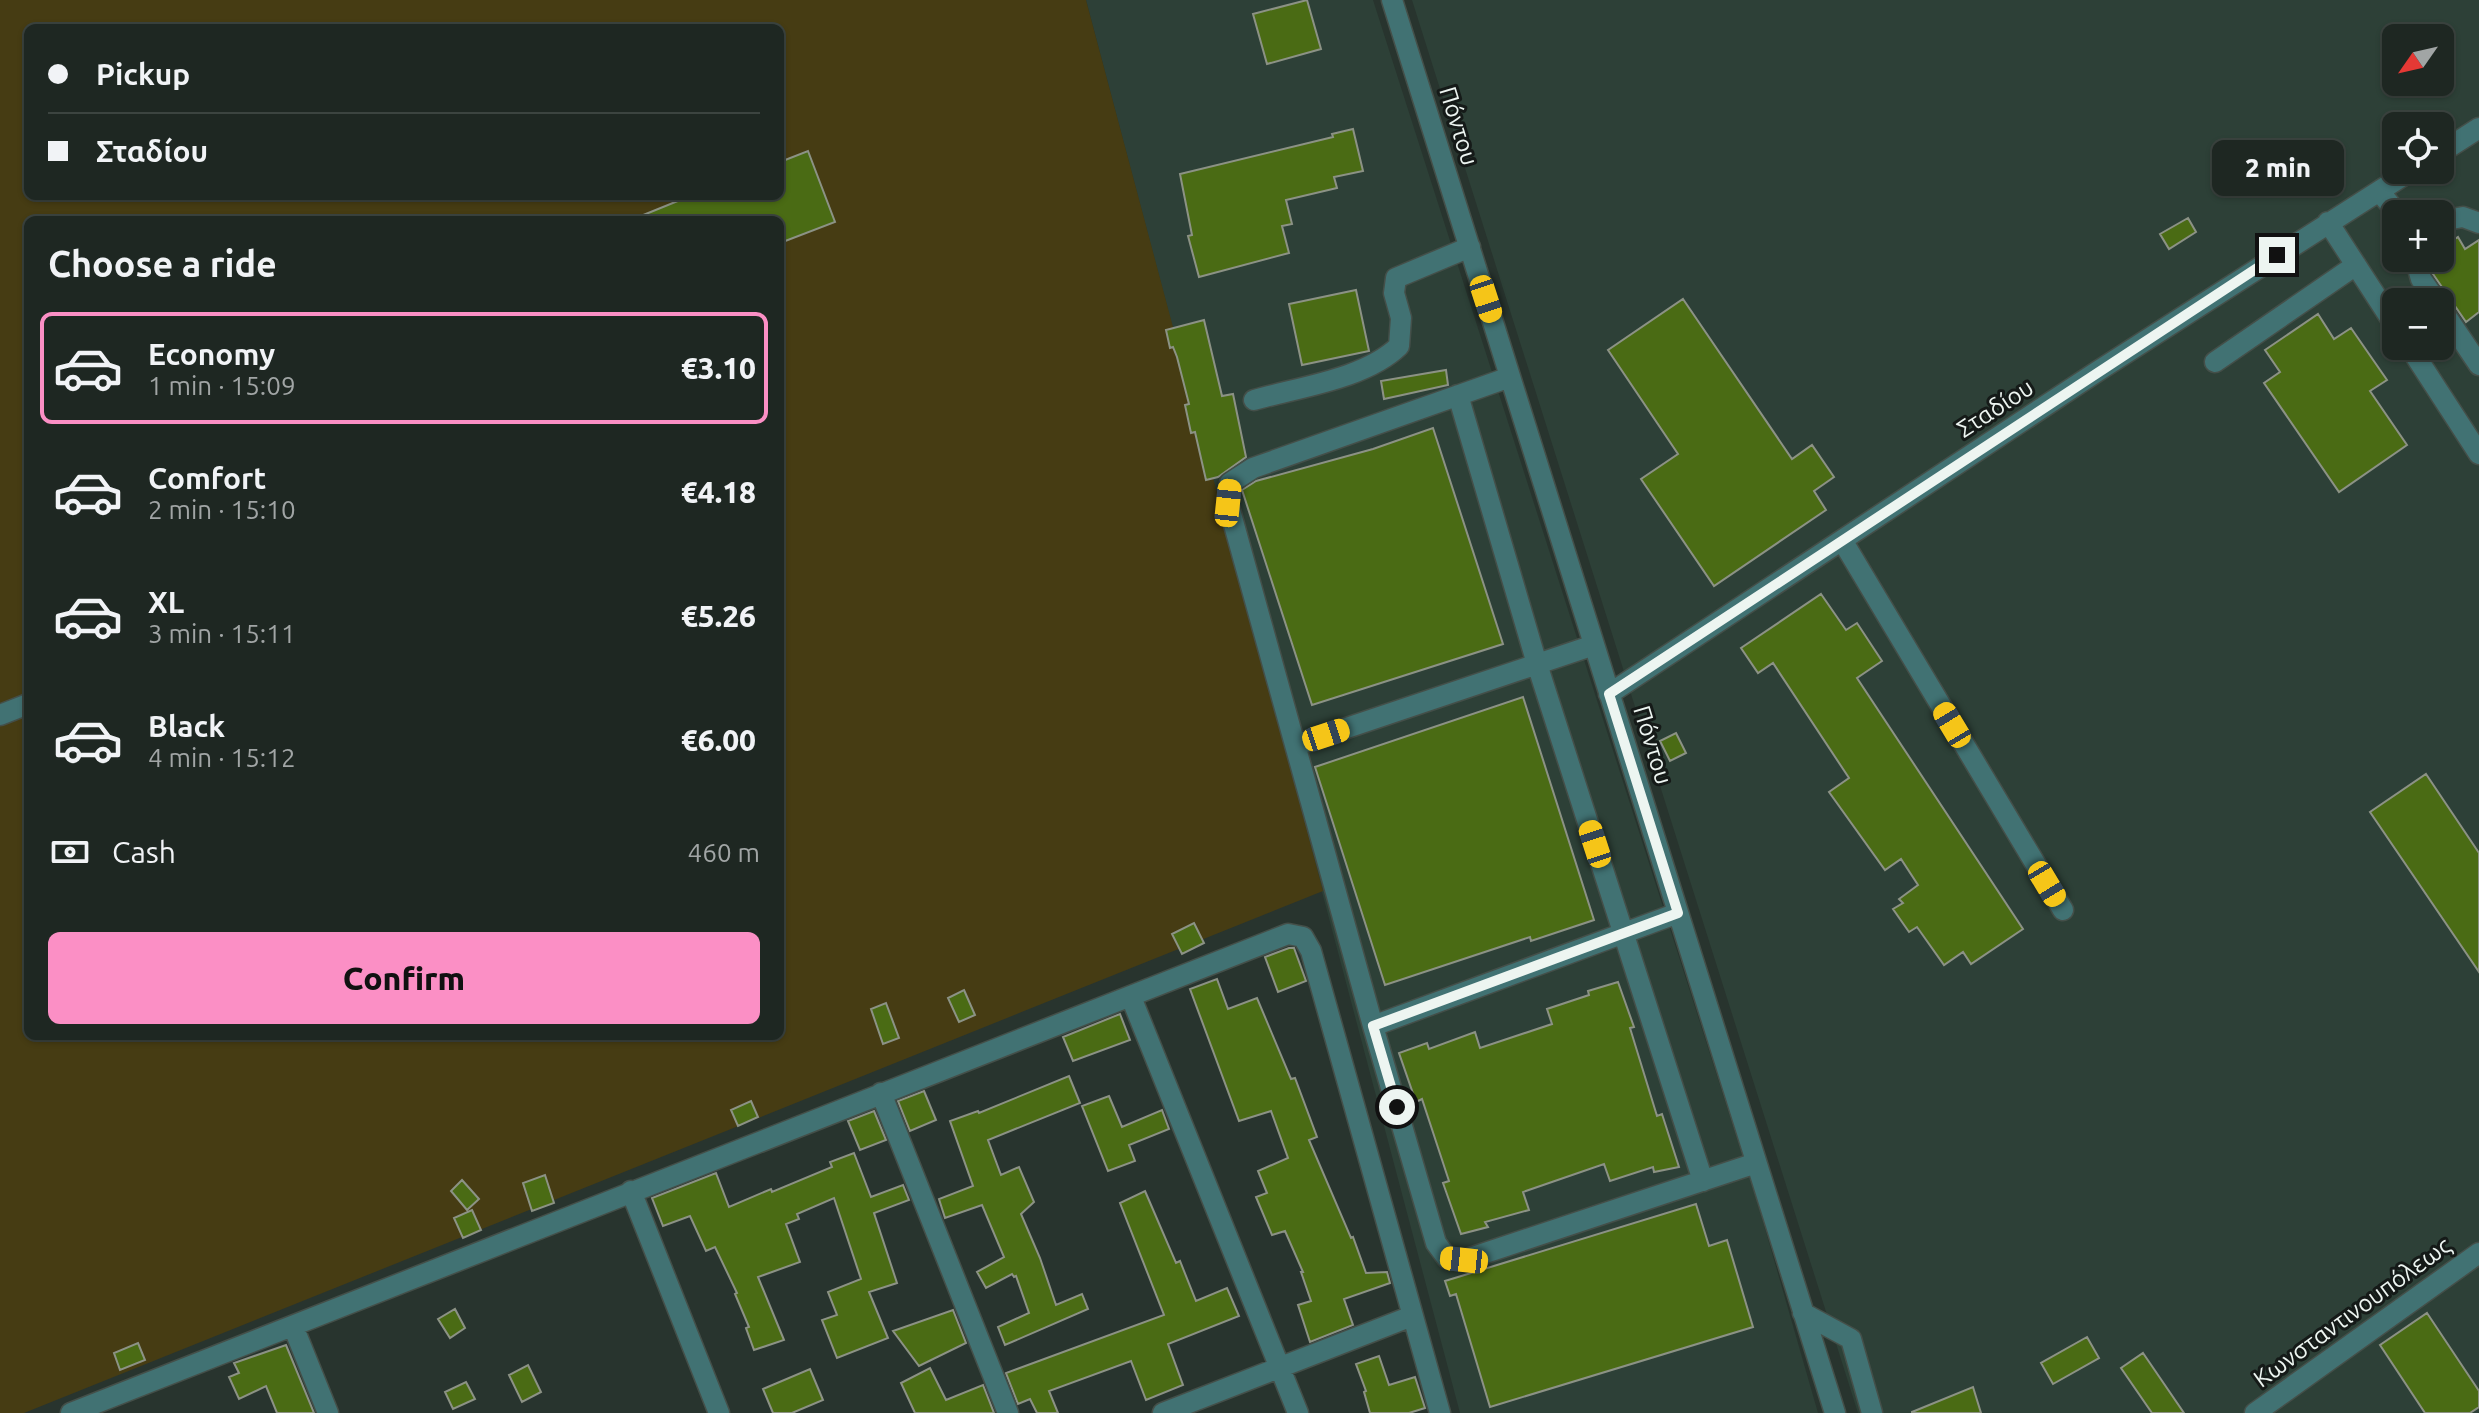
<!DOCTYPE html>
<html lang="en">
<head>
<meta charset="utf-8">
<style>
  body { margin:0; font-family:Ubuntu,sans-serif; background:#262f2a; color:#f1f3f6; height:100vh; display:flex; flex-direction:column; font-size:30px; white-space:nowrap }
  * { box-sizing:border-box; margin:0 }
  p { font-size:26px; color:#a1a5a5 }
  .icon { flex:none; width:44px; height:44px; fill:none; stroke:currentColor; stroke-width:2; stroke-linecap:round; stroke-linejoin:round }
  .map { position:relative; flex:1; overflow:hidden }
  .details { position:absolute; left:24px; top:216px; width:760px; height:824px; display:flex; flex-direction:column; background:#1e2722; border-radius:12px; box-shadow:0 2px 6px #0004,0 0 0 2px #3c4440 }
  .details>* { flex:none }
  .hud { position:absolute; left:24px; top:24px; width:760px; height:176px; border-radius:12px; box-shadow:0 2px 6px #0004,0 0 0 2px #3c4440; display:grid; align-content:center; height:176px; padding:0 24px; background:#1e2722 }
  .needle { width:52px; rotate:236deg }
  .controls { position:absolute; left:2382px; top:24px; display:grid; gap:16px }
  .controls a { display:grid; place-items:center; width:72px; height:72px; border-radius:12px; background:#1e2722; box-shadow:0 2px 6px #0004,0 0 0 2px #3c4440; font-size:40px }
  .end { position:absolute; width:36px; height:36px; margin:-18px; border:10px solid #edf5f1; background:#111; box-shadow:0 0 0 4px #111 }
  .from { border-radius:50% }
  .bubble { position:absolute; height:56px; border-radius:12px; background:#1e2722; box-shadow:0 2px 6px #0004,0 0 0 2px #3c4440; font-size:26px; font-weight:800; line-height:56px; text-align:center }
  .car { position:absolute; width:24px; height:48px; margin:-24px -12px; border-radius:10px; box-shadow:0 0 6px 2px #0007; background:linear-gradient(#f5c518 24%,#345 0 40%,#f5c518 0 76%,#345 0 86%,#f5c518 0) }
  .hud b { display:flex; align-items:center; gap:28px; height:76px; font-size:30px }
  .hud b+b { border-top:2px solid #3c4440 }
  .hud i { width:20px; height:20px; background:#f1f3f6 }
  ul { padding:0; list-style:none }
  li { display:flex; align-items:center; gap:24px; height:112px; margin:0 16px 12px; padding:0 8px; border:4px solid transparent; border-radius:12px }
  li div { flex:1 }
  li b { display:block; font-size:30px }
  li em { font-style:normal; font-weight:800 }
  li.current { border-color:#fb8fc5 }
  li>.icon { width:72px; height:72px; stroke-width:1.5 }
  h2 { padding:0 24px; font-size:36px; line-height:96px }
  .pay { display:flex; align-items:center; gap:20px; height:88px; padding:0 24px; font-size:30px }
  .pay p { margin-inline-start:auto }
  .cta { display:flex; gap:16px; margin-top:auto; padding:16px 24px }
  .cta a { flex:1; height:92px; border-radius:12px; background:#fb8fc5; color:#111; font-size:32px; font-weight:800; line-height:92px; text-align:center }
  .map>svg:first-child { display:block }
  .built { fill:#2d4037; fill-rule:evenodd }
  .green { fill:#463c13; fill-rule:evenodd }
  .building { fill:#4a6b14; stroke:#8c9285; stroke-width:2 }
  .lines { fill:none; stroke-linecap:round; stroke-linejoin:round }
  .minor-casing { stroke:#444f49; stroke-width:23 }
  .minor { stroke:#417273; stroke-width:20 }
  .route { stroke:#edf5f1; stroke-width:10 }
  .labels { text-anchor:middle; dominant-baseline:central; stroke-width:6; stroke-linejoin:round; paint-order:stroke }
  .street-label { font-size:24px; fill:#edf5f1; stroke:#151a18 }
</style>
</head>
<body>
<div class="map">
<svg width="2479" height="1413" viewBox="0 0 2479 1413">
  <rect width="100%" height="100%" fill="#28342e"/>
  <path class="built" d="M1086,0h287l385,1204 60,209h-358z
    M1412,0h1067v1413h-621zM2396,38h44v44h-44zM2396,126h44v44h-44zM2396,214h44v44h-44zM2396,302h44v44h-44z"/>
  <path class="green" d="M0,0h1086l237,891 -1299,522h-24zM28,28h752v168h-752zM28,220h752v816h-752z"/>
  <path class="building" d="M1307,0l14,49 -54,15 -14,-50z
    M1353,129l10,42 -29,6 3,11 -51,12 6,24 -10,2 7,27 -90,24 -11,-41 4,-1 -12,-61 153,-37 -1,-3z
    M808,151l27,71 -55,21v-23h-149l59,-24h90v-34z
    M2188,218l8,14 -27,17 -9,-15z
    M2458,237l7,12 14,-9v72l-13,10 -33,-48 11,-7 -4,-6v-12z
    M1356,290l13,61 -67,14 -13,-61z
    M1683,299l109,160 20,-14 22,32 -20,14 12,19 -112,76 -73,-107 37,-25 -70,-104z
    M2318,314l16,25 17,-11 36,52 -17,11 37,54 -68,47 -75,-109 16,-11 -15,-22z
    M1204,320l18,76 11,-2 13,63 -28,20 -12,3 -11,-48 -4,1 -6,-28 4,-1 -12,-47 -4,-10 -3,1 -4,-18z
    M1446,370l2,15 -64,14 -3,-18z
    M1433,428l70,216 -191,61 -70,-215 14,-9 117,-32z
    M1821,594l25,36 11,-7 25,38 -25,17 166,251 -52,35 -8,-12 -19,13 -27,-38 -8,5 -16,-23 10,-6 -4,-4 19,-14 -17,-26 -16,11 -56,-78 20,-14 -76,-115 -15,10 -17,-25z
    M1523,697l71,223 -63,21 -1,-4 -145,48 -70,-218z
    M1676,733l10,20 -16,8 -10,-20z
    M2426,774l53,79v119l-109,-160z
    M1194,923l10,20 -22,11 -10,-20z
    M1289,948h5l12,33 -28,11 -13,-35z
    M1217,979l11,30 29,-11 34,81 4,-1 22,59 -8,3 42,98 2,-1 13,36 21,-1 3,11 -46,16 9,26 -43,17 -12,-37 13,-4 -10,-29h2l-18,-41 -13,4 -16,-38 11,-4 -9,-22 30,-13 -17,-47 -32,10 -49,-132z
    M1618,982l16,45 -4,1 27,88 5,-2 17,53 -25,5 -1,-5 -43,14 -6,-17 -81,28 6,18 -44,12 3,5 -27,7 -18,-51 6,-2 -27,-82 -6,3 -17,-49 28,-10 2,6 46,-17 5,16 72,-24 -5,-15 42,-14 -1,-4z
    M964,990l11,25 -16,7 -11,-24z
    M886,1003l13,35 -16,6 -12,-35z
    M1120,1014l10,26 -57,21 -10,-24z
    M1069,1076l11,27 -92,37 13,35 18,-8 15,35 -13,12 19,44 16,47 26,-11 6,15 -83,36 -7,-18 31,-14 -13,-37 -2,1 -2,-3 -26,14 -9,-16 27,-15 -22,-52 -37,13 -6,-19 34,-13 -23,-65 28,-10 1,2z
    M924,1091l12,29 -26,11 -12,-30z
    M1109,1096l13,31 40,-17 7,19 -40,16 6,16 -27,10 -26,-65z
    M751,1101l7,16 -20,9 -7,-16z
    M874,1111l12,29 -26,10 -12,-29z
    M854,1153l17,44 32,-12 6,15 -35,13 23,70 -28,9 19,46 -51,20 -15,-38 15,-5 -9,-23 33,-13 -27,-81 -37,16 2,5 -13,5 14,38 -42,15 26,63 -30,10 -8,-22 3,-1 -14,-33 2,-1 -22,-46 -9,4 -16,-35 -27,10 -11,-28 64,-25 13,34 42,-18 1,3 60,-25 -2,-5z
    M545,1175l9,28 -22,8 -9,-28z
    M462,1180l17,19 -12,11 -16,-19z
    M1145,1191l31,72 4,-2 16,40 31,-13 12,28 -71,28 15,41 -37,15 -15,-39 -82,30 9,22h-21l-7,-14 -12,5 -12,-31 158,-58 -44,-112z
    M1696,1204l13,42 18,-6 26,87 -263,80 -34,-113 -6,2 -5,-15z
    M472,1210l9,20 -18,8 -9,-20z
    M455,1309l10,19 -15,10 -12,-19z
    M953,1310l13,33 -47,23 -26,-35z
    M2427,1313l52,78v16l-9,6h-45l-45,-68z
    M2087,1337l12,21 -46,26 -12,-21z
    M138,1343l7,17 -25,10 -6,-17z
    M286,1345l28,68h-37l-11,-27 -27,13 -10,-22 10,-4 -5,-10z
    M2143,1353l41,60h-32l-31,-45z
    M1379,1356l10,29 26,-8 10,31 -16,5h-39l-6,-21 2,-1 -10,-27z
    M528,1365l13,27 -19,10 -13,-27z
    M930,1368l16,32 37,-15 11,28h-79l-14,-30z
    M810,1369l13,31 -31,13h-19l-10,-24z
    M466,1382l9,17 -22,10 -8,-17z
    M1973,1387l8,26h-69v-1z"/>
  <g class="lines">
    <defs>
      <path id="minor" d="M1392,0l443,1413
        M2440,153l39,-25
        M2379,191l19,23
        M2440,221l23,-4 16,6
        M2328,222l68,105
        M2415,258l6,21 16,23
        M2440,307l39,58
        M2409,346l70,108
        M2215,362l141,-97
        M1458,395l79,269 166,517
        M1254,400c45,-13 111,-21 145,-54l2,-28 -7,-25 2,-15 74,-31
        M1842,540l221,370
        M1609,694l489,-323 314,-201
        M0,715l28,-11
        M1296,745l298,-100
        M1678,913l-305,113 63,217 11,15 17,2 292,-97
        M1131,997l167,416
        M1373,1026l-145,-523 2,-20 23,-15 257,-91
        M881,1093l127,320
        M631,1191l88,222
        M1803,1313l48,26 21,74
        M293,1326l35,87
        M71,1413l1217,-479 15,3 8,14 129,462
        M1163,1413l249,-97
        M2255,1413l224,-160"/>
    </defs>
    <use href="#minor" class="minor-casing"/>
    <use href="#minor" class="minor"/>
  </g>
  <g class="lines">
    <path class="route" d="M1397,1107l-24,-81 305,-113 -69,-219 668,-439"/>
  </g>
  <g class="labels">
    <g class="street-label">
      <text transform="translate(1459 126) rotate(73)">Πόντου</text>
      <text transform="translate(1995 408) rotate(-33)">Σταδίου</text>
      <text transform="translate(1653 745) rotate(73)">Πόντου</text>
      <text transform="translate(2352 1312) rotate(-36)">Κωνσταντινουπόλεως</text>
    </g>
  </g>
</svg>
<div class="controls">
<a><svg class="needle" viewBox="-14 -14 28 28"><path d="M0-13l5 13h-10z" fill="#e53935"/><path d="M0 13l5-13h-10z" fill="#a1a5a5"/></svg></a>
<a><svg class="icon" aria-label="locate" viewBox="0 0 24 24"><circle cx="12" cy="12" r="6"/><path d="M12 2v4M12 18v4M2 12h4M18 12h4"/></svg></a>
<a>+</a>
<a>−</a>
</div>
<i class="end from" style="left:1397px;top:1107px"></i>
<i class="end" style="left:2277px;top:255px"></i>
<div class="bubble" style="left:2212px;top:140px;width:132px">2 min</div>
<i class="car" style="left:1486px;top:299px;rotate:162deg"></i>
<i class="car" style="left:1228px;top:503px;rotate:6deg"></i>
<i class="car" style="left:1952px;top:725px;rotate:329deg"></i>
<i class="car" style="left:1326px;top:735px;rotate:72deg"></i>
<i class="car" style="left:1595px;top:844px;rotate:342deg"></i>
<i class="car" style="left:2047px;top:884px;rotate:149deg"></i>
<i class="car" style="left:1464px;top:1260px;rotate:276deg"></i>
<div class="hud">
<b><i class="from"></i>Pickup</b>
<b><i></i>Σταδίου</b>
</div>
<section class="details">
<h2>Choose a ride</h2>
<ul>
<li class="current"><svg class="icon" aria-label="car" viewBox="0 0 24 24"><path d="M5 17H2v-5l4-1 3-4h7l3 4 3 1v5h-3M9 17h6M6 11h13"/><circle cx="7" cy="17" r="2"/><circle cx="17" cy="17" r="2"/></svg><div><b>Economy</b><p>1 min · 15:09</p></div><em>€3.10</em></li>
<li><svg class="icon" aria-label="car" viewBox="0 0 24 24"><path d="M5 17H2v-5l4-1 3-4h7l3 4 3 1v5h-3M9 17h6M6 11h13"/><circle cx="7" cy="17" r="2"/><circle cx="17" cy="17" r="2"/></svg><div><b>Comfort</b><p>2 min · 15:10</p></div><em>€4.18</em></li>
<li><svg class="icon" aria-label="car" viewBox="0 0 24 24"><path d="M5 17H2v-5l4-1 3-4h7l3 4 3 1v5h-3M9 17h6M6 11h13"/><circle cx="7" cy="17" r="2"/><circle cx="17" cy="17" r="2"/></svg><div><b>XL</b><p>3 min · 15:11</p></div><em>€5.26</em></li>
<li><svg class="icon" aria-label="car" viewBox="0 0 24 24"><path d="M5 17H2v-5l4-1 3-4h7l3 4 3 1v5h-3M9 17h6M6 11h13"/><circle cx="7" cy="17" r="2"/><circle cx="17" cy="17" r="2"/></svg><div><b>Black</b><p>4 min · 15:12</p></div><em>€6.00</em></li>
</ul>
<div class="pay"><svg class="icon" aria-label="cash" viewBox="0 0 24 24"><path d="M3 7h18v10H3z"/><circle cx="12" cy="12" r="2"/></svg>Cash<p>460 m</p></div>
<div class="cta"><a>Confirm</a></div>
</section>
</div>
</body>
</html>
